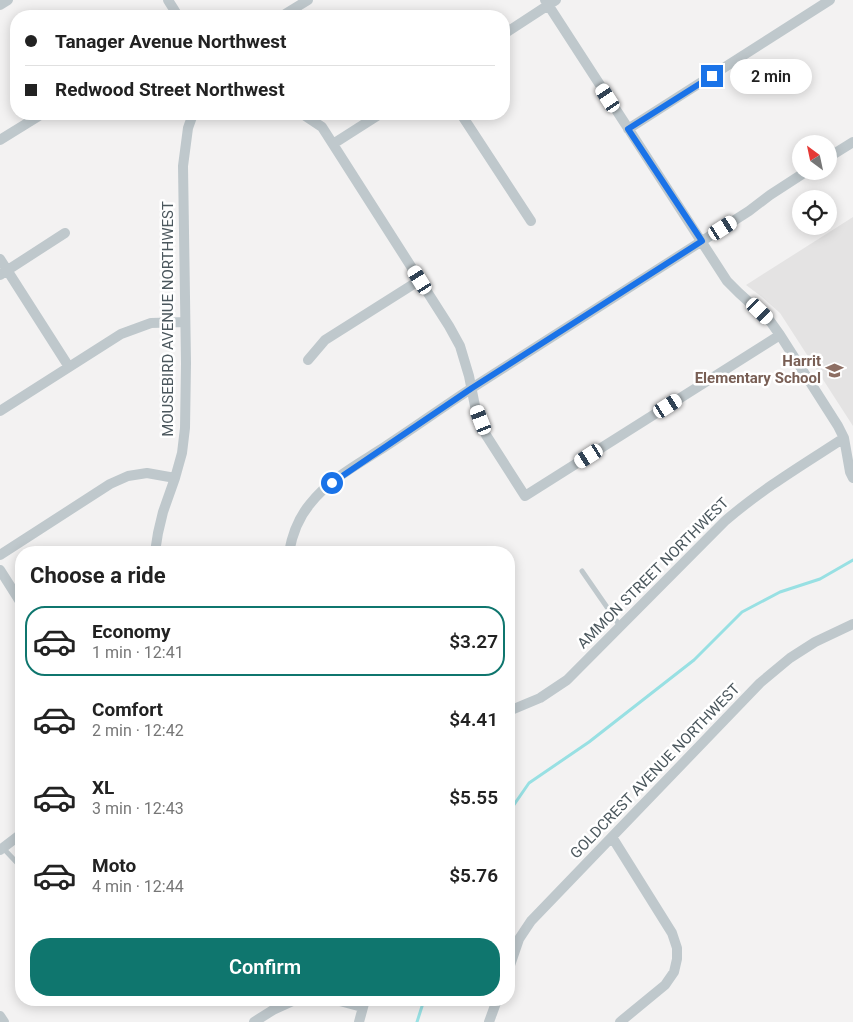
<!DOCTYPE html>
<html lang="en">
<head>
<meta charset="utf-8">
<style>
  body { margin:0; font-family:Roboto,sans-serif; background:#f2f2f2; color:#222; height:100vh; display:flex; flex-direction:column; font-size:19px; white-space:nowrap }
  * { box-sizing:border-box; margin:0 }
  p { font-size:16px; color:#767676 }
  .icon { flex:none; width:28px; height:28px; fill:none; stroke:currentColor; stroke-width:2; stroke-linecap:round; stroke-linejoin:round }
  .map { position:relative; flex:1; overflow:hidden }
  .details { position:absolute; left:15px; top:546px; width:500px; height:460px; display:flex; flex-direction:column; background:#fff; border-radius:20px; box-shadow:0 2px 12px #0003 }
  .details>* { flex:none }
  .banner { position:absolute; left:10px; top:10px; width:500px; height:110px; border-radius:20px; box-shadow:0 2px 12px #0003; display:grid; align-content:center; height:110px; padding:0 15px; background:#fff }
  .needle { width:32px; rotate:327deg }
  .tools { position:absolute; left:792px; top:135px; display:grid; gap:10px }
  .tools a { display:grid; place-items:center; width:45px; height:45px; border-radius:50%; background:#fff; box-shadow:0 2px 12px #0003; font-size:25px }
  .end { position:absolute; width:22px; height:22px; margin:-11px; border:6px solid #1a73e8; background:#fff; box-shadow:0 0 0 2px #fff }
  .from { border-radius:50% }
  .bubble { position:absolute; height:35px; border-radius:18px; background:#fff; box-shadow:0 2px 12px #0003; font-size:16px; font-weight:600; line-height:35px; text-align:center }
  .car { position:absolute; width:15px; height:30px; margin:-15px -8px; border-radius:6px; box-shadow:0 0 4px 1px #0007; background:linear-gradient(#fff 24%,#345 0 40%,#fff 0 76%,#345 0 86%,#fff 0) }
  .banner b { display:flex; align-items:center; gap:18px; height:48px; font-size:19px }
  .banner b+b { border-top:1px solid #e0e0e0 }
  .banner i { width:12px; height:12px; background:#222 }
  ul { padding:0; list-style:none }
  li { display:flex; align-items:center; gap:15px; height:70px; margin:0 10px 8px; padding:0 5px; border:2px solid transparent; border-radius:20px }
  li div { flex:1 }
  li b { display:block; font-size:19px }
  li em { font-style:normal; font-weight:600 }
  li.selected { border-color:#0f766e }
  li>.icon { width:45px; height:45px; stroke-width:1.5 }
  h2 { padding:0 15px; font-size:22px; line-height:60px }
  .action { display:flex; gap:10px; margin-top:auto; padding:10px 15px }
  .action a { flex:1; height:58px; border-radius:20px; background:#0f766e; color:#fff; font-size:20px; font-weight:600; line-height:58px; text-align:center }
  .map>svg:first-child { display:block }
  .education { fill:#e4e3e3 }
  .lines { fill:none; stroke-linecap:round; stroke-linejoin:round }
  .stream { stroke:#98e0e3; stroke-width:3 }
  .lane { stroke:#bfc8cc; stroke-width:5 }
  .street { stroke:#bfc8cc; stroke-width:10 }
  .route { stroke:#1a73e8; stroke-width:6 }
  .labels { text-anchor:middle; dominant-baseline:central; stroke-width:5; stroke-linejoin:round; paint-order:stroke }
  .street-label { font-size:15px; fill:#4b575d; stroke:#fff }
  .education-label { font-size:15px; font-weight:bold; fill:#785e54; stroke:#fff; text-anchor:end }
</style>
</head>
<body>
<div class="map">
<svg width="853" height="1022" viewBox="0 0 853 1022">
  <rect width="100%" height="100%" fill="#f3f2f2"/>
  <path class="education" d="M853,217v209l-73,-113 -18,-16 -16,-12z"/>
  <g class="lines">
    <path class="stream" d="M509,812l20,-29 60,-41 105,-82 48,-48 38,-20 40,-13 33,-19
      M417,1022l7,-22"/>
    <path class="lane" d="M582,571l38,55
      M3,848l18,19"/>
    <path class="street" d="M168,0l10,16
      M545,0l182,281 12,12 31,28 10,14 58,91 6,12 6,34 3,6
      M0,5l8,-5
      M282,16l26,-16
      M504,34l52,-34
      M461,114l70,107
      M304,115l18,12 127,199 11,20 9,30 6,30 11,29 39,61 255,-161
      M628,129l202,-129
      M0,140l42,-26
      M333,144l47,-30
      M829,157l24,-15
      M0,259l69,108
      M0,275l65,-42
      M308,360l17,-20 95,-60
      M0,411l121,-77 30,-11 34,-1
      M155,552l3,-19 5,-21 12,-34 7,-25 3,-25 1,-65 -3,-197 5,-38 5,-14
      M289,552c3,-16 10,-35 21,-48 19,-25 50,-41 76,-58 29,-19 57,-39 86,-58l277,-177 21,-16 37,-24
      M0,555l110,-71 18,-8 19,-3 28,5
      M0,570l21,33
      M509,711l31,-13 27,-18 158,-159c37,-32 79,-57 119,-83
      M612,837l60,96 5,15v11l-3,13 -9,13 -45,37
      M0,850l21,-16
      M509,968l10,-29 12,-18 229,-238 30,-25 25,-16 38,-18
      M336,1000l26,7
      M0,1016l4,6
      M254,1022l19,-12 22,-10
      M359,1022l6,-22
      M489,1022l8,-22"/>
  </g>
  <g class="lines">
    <path class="route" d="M332,483l140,-95 230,-147 -74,-112 84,-53"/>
  </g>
  <defs>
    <symbol id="school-bare" viewBox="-9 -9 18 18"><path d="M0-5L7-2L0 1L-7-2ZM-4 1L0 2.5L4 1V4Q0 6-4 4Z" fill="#8d6e63" stroke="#fff" stroke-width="2.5" paint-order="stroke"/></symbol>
  </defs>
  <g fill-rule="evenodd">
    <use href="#school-bare" x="822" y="358" width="25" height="25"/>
  </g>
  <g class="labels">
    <g class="street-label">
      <text transform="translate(168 319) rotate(-90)">MOUSEBIRD AVENUE NORTHWEST</text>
      <text transform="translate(653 573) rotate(-45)">AMMON STREET NORTHWEST</text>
      <text transform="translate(655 771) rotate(-46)">GOLDCREST AVENUE NORTHWEST</text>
    </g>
    <g class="education-label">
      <text x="821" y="361">Harrit<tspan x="821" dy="17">Elementary School</tspan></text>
    </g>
  </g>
</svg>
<div class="tools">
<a><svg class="needle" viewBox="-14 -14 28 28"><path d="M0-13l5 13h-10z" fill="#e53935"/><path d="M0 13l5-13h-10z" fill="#767676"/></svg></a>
<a><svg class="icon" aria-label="locate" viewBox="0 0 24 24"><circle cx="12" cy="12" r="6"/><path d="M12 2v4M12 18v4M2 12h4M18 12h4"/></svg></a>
</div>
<i class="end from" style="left:332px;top:483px"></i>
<i class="end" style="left:712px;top:76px"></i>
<div class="bubble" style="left:730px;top:59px;width:82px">2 min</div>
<i class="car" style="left:608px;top:98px;rotate:327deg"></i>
<i class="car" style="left:723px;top:228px;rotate:57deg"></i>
<i class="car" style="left:420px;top:280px;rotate:328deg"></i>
<i class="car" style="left:760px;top:311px;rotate:134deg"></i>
<i class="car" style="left:668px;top:406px;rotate:58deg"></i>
<i class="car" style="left:481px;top:420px;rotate:339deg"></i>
<i class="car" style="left:589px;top:456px;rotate:237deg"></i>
<div class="banner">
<b><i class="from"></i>Tanager Avenue Northwest</b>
<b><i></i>Redwood Street Northwest</b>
</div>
<section class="details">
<h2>Choose a ride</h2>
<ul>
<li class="selected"><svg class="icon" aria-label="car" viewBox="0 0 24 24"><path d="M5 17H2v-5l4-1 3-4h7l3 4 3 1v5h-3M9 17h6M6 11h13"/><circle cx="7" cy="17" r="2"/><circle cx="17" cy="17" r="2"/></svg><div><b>Economy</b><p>1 min · 12:41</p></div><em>$3.27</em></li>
<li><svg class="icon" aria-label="car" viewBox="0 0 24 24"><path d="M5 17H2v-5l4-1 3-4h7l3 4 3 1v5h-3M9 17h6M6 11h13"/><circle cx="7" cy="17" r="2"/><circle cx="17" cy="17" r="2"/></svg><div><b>Comfort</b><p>2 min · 12:42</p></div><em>$4.41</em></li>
<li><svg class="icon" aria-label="car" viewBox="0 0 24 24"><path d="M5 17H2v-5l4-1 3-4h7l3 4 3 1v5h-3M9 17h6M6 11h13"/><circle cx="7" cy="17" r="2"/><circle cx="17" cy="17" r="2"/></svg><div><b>XL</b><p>3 min · 12:43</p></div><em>$5.55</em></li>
<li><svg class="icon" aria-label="car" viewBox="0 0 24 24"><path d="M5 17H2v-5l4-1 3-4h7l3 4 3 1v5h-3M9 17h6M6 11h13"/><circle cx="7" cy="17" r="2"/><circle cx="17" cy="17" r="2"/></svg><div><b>Moto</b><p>4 min · 12:44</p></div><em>$5.76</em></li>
</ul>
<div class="action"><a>Confirm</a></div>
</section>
</div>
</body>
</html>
